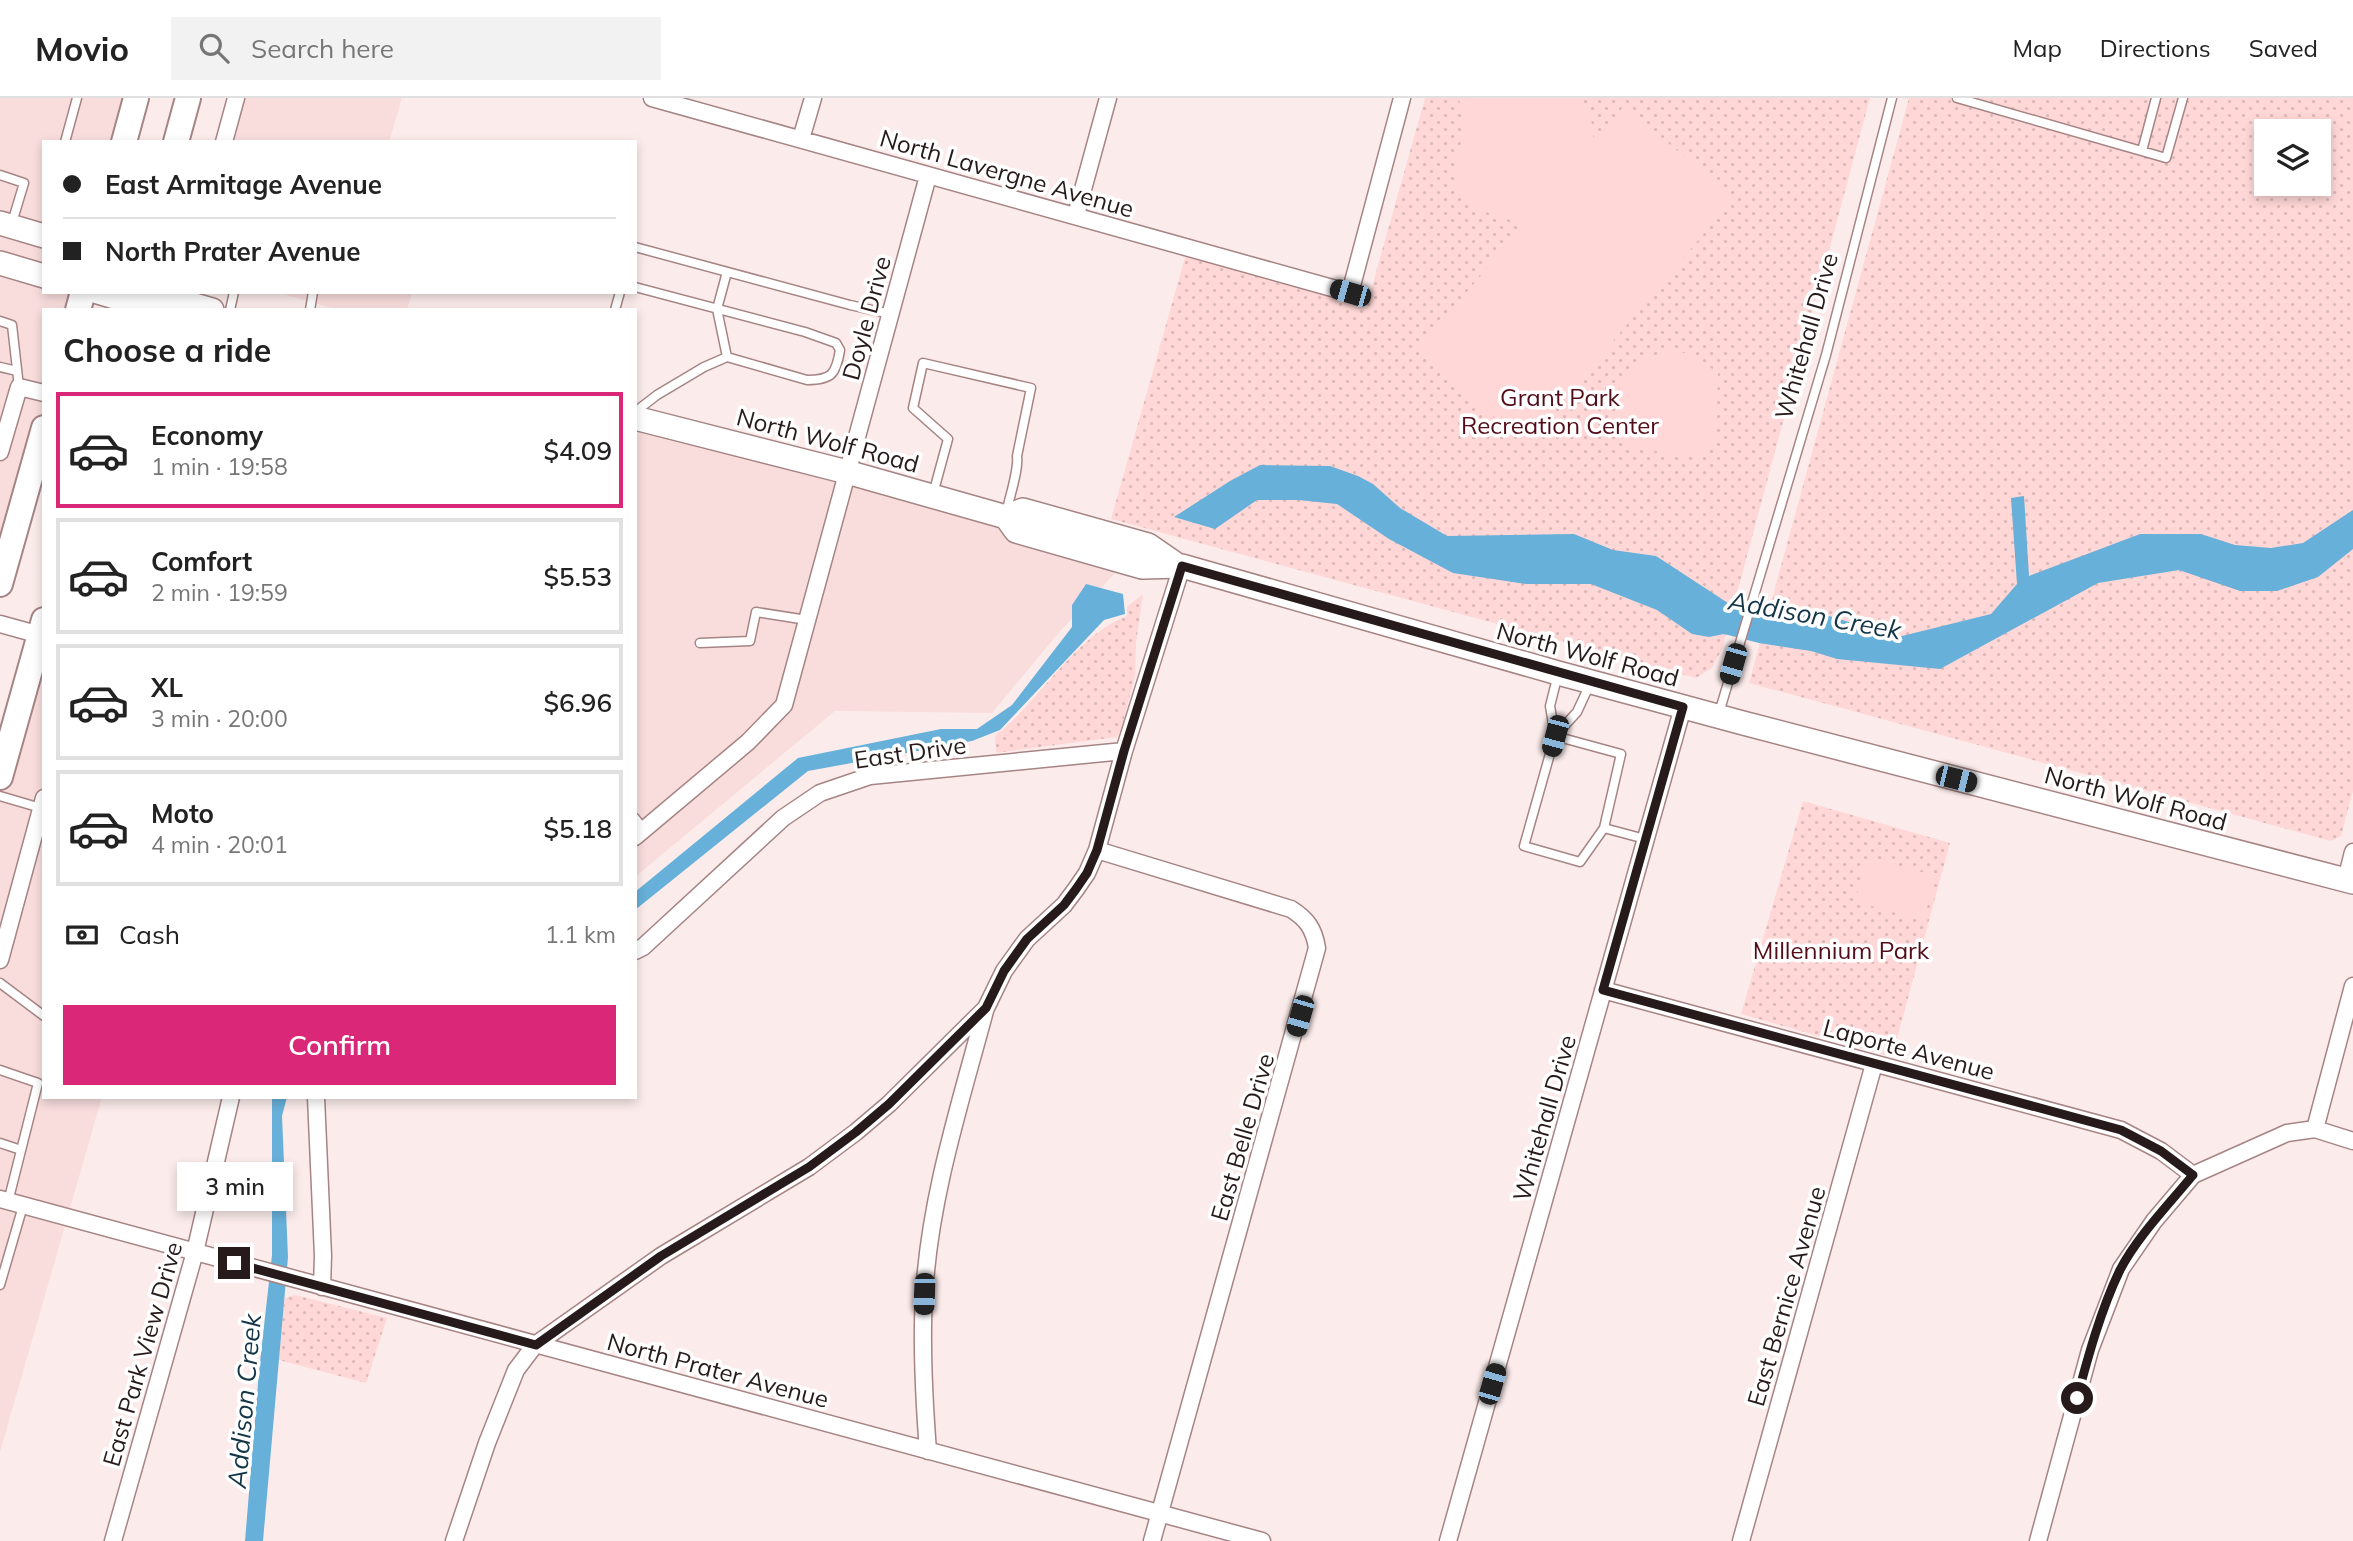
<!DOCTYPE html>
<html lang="en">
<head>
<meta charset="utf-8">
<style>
  body { margin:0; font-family:Mulish,sans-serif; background:#f2f2f2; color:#222; height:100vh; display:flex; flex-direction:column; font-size:26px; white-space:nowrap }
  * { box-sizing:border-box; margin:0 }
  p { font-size:23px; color:#767676 }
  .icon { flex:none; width:38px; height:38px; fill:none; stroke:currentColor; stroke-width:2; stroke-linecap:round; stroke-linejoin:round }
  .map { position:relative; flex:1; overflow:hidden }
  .details { position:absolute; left:42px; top:210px; width:595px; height:791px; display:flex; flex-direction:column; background:#fff; border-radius:0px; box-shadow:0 4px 10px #0003 }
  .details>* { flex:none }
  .guide { position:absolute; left:42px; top:42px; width:595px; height:154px; border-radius:0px; box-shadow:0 4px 10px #0003; display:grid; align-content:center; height:154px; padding:0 21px; background:#fff }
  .fabs { position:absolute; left:2254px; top:21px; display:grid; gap:14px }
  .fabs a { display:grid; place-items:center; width:77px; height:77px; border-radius:0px; background:#fff; box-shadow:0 4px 10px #0003; font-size:35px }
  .end { position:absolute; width:32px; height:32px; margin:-16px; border:9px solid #271a1a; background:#fff; box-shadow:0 0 0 4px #fff }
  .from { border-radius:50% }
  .bubble { position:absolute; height:49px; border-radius:0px; background:#fff; box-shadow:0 4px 10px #0003; font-size:23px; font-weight:600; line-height:49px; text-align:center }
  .car { position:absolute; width:21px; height:42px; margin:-21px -10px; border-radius:9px; box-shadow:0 0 5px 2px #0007; background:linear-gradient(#222 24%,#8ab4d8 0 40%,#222 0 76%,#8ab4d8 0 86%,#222 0) }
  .guide b { display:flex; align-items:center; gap:24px; height:66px; font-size:26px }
  .guide b+b { border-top:2px solid #e0e0e0 }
  .guide i { width:18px; height:18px; background:#222 }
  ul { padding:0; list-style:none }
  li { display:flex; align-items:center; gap:21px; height:116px; margin:0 14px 10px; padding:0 7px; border:4px solid #e0e0e0; border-radius:0px }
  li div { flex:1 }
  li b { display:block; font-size:26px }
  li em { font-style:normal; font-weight:600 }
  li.on { border-color:#db2777 }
  li>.icon { width:63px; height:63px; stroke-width:1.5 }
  h2 { padding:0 21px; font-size:32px; line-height:84px }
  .pay { display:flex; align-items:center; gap:18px; height:77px; padding:0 21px; font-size:26px }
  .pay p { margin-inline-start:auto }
  .action { display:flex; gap:14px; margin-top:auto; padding:14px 21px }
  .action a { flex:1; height:80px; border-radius:0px; background:#db2777; color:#fff; font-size:28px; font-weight:600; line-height:80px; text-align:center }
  header { display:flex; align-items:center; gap:42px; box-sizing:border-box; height:98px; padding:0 35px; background:#fff; border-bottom:2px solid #e0e0e0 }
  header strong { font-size:33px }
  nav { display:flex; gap:38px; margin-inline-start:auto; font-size:24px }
  .search { width:490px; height:63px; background:#f2f2f2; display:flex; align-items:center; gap:18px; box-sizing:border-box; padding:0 24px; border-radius:0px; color:#767676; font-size:26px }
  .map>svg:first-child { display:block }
  .built { fill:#f9dddd }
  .park { fill:url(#park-dots); fill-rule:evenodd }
  .pitch { fill:#ffd7d7 }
  .water { fill:#67b0da }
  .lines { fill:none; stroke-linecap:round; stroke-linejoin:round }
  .stream { stroke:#67b0da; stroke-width:6 }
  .lane-casing { stroke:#a68484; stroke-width:11 }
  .street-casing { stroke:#a68484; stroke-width:19 }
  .secondary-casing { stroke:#a68484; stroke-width:26 }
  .primary-casing { stroke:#a68484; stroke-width:28 }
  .lane { stroke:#fff; stroke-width:8 }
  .street { stroke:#fff; stroke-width:16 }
  .secondary { stroke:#fff; stroke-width:23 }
  .primary { stroke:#fff; stroke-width:24 }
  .route { stroke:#271a1a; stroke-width:9 }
  .labels { text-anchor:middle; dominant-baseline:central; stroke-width:7; stroke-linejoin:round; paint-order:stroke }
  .street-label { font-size:24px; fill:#271a1a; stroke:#fff }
  .park-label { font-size:24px; fill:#530d18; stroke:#fff }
  .water-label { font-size:26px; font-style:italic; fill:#143547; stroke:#fff }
</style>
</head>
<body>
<header>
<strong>Movio</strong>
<div class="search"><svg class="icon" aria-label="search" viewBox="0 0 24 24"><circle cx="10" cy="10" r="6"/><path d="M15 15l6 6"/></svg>Search here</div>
<nav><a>Map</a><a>Directions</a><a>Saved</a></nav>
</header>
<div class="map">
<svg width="2353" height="1443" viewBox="0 0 2353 1443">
  <defs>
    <pattern id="park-dots" width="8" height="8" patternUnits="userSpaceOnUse" patternTransform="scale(1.75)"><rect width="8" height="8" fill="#ffd7d7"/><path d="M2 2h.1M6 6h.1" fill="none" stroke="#dbb8b8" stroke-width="1.8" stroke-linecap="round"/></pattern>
  </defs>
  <rect width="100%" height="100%" fill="#fbeceb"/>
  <path class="built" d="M0,0h137l-12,44h-81v150h39l-5,18h-34v118l-44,156z
    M236,0h166l-13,44h-165z
    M277,194h135l-5,18h-69z
    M635,320l499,135 -73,77 -69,83 -157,-2 -200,166z
    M44,522v477h58l-102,355v-675z"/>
  <path class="park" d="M1425,0h445l-148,551 -10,19 -16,10 -585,-159 75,-265 180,54z
    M1909,0h444v693l-12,45 -10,5 -582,-158zM2266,33h53v53h-53z
    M1143,496l-7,49 -1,33 -14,54 -4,7 -121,16 -1,-17c44,-34 81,-101 132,-120v-9z
    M1803,703l147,42 -58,214 -151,-43z
    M295,1197l92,23 -21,65 -91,-24 10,-61z"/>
  <path class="pitch" d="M1460,0h119l11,13 4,30 30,-35 110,92 -208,246 -109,-93 110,-130 -8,2 -48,-16 -18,-19 13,-76 -7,-11z
    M1667,253l24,3 27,19 -2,66 -22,18 -64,-10 -15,-29 5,-32 17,-25z
    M1868,759l68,19 -13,45 -68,-20z"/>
  <path class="water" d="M1260,367l70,1 28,10 15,8 27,24 47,28 127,-2 39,16 43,6 72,47 45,17 23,-7 30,2 72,22 93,-23 26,-30 -6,-86 13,-2 5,80 111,-42h61l34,11 36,3 32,-5 50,-33v39l-35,28 -41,14h-37l-61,-21 -81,13 -158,86 -103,-10 -26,-8 -52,-8 -35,-9 -15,3 -17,-3 -35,-24 -66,-26h-65l-73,-11 -64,-34 -52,-35 -39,-4h-41l-42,29 -41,-12 56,-36z
    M1086,486l37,10 2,20 -21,6 -104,110 -28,11 -164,30 -173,139v-18l163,-134 143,-29h36l35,-24 60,-78v-22z
    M272,999h15l-5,19 6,141 -25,284h-18l14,-170 13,-116z"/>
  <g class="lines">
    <path class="stream" d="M273,1067l-2,27 2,15"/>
    <defs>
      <path id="lane" d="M1957,0l209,60 17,-60
        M65,44l12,-44
        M2142,53l14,-53
        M0,77l24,8 -13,43
        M635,149l215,58 40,9
        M727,174l-10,37 10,48
        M635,189l170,45 31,11 4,7c-4,24 -8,30 -33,30l-80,-23 -23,10 -47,28 -22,17
        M230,212l4,-18
        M310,212l3,-18
        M615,212l5,-18
        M0,223l12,4 7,62
        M0,269l17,4
        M933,396l15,-55 -35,-31 10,-45 108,25 -14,68c2,14 -8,42 -11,58
        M700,545l50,-2 6,-29 51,8
        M1558,576l-8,32 5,30 -31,110 56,16 24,-34 41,11
        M1719,615l107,-358 66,-257
        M1555,638l66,18 -17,74
        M1555,638l22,-24 13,-28
        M0,698l41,12
        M635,720l9,12
        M0,885l44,33
        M0,972l38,13 -30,119
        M0,1045l21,7
        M0,1187l23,-79"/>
      <path id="street" d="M652,0l698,195 52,-195
        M801,41l12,-41
        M224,44l12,-44
        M1076,117l32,-117
        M0,354l19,-65 25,6
        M0,526l40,11
        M635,739l113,-95 36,-37 144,-529
        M1097,752l194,59c16,10 23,20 26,39l-165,593
        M2346,782l7,-28
        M635,853l8,-4 140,-129 37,-25 50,-17 254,-25
        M0,862l44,-162
        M1603,892l518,140 40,21 32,24
        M316,999l7,159 -1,31
        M2315,1031l38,-143
        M0,1101l1262,342
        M928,1353c-4,-52 -7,-103 -4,-154 5,-97 36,-193 61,-286
        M113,1443l82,-289 36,-155
        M454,1443l33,-98 29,-73 19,-25 126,-89 148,-89 47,-35 33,-28 97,-96 18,-37 23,-32 37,-34 12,-16 11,-16 10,-23 27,-99 58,-185
        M1448,1443l235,-834
        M1741,1443l133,-477
        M2038,1443l52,-191 31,-81 33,-48 39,-46 94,-42 28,-4 38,12"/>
      <path id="secondary" d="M0,125l44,13
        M0,165l44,13
        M98,194l33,10 50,-1 31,9
        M635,320l212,54 159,45 17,-7 125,35 29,20
        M1006,419l10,14 126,36 40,-1 376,107 185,50 610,159"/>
      <path id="primary" d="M124,44l12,-44
        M176,44l12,-44
        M78,212l5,-18
        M129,212l5,-18
        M0,486l44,-156
        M0,679l44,-157"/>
    </defs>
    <use href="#lane" class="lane-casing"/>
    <use href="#street" class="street-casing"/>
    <use href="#secondary" class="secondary-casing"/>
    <use href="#primary" class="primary-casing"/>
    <use href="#lane" class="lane"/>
    <use href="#street" class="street"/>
    <use href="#secondary" class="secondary"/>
    <use href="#primary" class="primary"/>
  </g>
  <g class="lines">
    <path class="route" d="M234,1165l302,82 125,-89 148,-89 47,-35 33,-28 97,-96 18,-37 23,-32 37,-34 12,-16 11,-16 10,-23 27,-99 58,-185 501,141 -80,283 518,140 40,21 32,24c-24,29 -56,62 -73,95 -19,39 -32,87 -43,128"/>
  </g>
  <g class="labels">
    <g class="street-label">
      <text transform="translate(1007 75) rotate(16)">North Lavergne Avenue</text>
      <text transform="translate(866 220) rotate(-75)">Doyle Drive</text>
      <text transform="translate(1806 238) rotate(-74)">Whitehall Drive</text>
      <text transform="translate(828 342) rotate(15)">North Wolf Road</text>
      <text transform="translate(1588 556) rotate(15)">North Wolf Road</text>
      <text transform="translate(910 654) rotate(-8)">East Drive</text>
      <text transform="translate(2136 700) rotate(15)">North Wolf Road</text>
      <text transform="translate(1909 951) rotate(15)">Laporte Avenue</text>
      <text transform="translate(1544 1020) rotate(-74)">Whitehall Drive</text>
      <text transform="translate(1242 1039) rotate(-74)">East Belle Drive</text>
      <text transform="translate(1786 1198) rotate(-74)">East Bernice Avenue</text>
      <text transform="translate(142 1256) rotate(-74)">East Park View Drive</text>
      <text transform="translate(718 1272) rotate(15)">North Prater Avenue</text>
    </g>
    <g class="park-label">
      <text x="1560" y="299">Grant Park<tspan x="1560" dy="28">Recreation Center</tspan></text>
      <text x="1841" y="852">Millennium Park</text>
    </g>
    <g class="water-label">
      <text transform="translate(1815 517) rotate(10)">Addison Creek</text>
      <text transform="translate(244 1303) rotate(-85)">Addison Creek</text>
    </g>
  </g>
</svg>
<div class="fabs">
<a><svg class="icon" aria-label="layers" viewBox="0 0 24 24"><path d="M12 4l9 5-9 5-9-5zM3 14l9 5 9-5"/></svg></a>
</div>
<i class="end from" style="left:2077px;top:1300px"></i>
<i class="end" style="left:234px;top:1165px"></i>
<div class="bubble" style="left:177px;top:1064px;width:116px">3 min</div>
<i class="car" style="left:1350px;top:195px;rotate:286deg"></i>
<i class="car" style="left:1733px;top:566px;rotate:196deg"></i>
<i class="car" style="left:1555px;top:638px;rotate:195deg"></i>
<i class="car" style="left:1956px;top:681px;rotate:104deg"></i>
<i class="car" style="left:1300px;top:918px;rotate:196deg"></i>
<i class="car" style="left:924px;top:1196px;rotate:182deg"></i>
<i class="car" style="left:1492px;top:1286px;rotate:16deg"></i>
<div class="guide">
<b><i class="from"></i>East Armitage Avenue</b>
<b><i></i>North Prater Avenue</b>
</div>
<section class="details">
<h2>Choose a ride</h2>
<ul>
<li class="on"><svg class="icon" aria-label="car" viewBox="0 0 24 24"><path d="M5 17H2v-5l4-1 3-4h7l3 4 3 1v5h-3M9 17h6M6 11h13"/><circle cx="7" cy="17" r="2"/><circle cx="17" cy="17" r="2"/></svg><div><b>Economy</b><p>1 min · 19:58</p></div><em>$4.09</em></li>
<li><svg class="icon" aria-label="car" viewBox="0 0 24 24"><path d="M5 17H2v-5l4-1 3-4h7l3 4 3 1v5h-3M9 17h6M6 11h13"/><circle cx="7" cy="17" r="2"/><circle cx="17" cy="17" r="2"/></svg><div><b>Comfort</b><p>2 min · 19:59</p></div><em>$5.53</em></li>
<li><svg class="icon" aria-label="car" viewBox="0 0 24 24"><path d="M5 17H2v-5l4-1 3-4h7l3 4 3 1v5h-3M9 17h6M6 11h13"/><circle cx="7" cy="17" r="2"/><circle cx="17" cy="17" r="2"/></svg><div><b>XL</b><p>3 min · 20:00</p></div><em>$6.96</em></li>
<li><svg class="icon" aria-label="car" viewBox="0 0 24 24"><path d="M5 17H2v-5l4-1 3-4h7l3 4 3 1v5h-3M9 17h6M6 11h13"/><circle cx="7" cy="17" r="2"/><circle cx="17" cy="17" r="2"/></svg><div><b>Moto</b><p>4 min · 20:01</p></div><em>$5.18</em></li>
</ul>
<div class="pay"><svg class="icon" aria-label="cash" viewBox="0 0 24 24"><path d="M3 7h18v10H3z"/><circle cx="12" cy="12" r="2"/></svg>Cash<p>1.1 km</p></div>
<div class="action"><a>Confirm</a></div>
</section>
</div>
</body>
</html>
